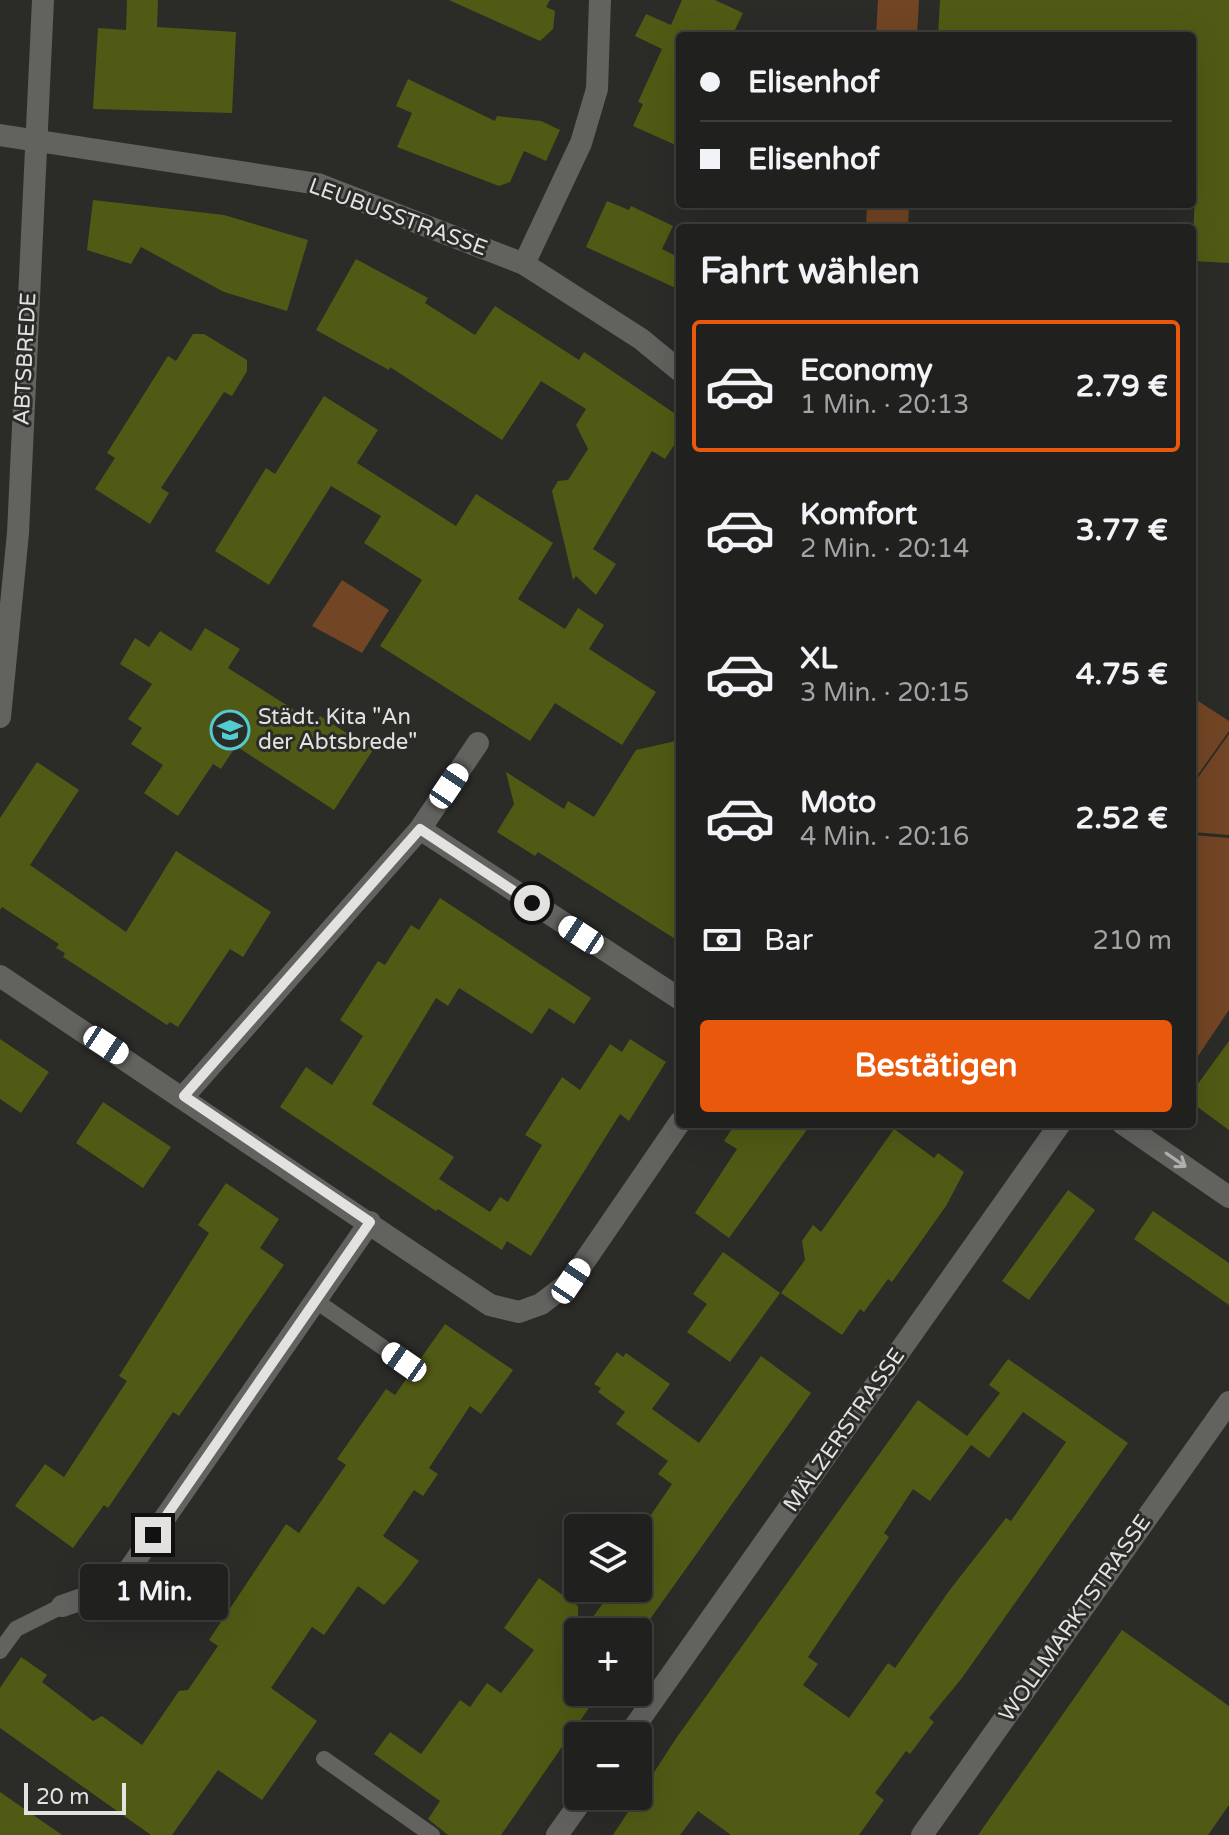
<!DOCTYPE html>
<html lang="de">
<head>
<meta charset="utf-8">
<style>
  body { margin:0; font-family:"Varela Round",sans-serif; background:#2d2d2b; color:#f1f3f6; height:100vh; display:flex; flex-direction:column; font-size:30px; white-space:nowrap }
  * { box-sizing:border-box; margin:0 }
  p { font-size:26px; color:#a2a3a4 }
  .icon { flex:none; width:44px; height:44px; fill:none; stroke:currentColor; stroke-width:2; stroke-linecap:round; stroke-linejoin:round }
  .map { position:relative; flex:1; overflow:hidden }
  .sheet { position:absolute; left:676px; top:224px; width:520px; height:904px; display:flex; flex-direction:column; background:#20201e; border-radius:8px; box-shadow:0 8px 32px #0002,0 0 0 2px #3d3e3c }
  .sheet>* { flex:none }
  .guide { position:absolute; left:676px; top:32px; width:520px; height:176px; border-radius:8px; box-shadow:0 8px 32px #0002,0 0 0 2px #3d3e3c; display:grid; align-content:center; height:176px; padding:0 24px; background:#20201e }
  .controls { position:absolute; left:564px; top:1514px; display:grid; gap:16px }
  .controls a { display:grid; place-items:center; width:88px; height:88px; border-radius:8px; background:#20201e; box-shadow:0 8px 32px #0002,0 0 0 2px #3d3e3c; font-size:40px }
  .scale { position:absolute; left:24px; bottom:20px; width:102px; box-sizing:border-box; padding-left:8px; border:4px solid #e3e2e1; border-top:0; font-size:22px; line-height:28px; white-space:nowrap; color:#e3e2e1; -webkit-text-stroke:6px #2b2b28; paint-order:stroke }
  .end { position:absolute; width:36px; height:36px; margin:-18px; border:10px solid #e3e2e1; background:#111; box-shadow:0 0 0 4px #111 }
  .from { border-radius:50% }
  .bubble { position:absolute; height:56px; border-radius:8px; background:#20201e; box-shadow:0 8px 32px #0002,0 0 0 2px #3d3e3c; font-size:26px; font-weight:700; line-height:56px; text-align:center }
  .car { position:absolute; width:24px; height:48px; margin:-24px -12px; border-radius:10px; box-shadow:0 0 6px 2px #0007; background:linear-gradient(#fff 24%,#345 0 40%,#fff 0 76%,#345 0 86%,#fff 0) }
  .guide b { display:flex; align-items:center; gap:28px; height:76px; font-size:30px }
  .guide b+b { border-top:2px solid #3d3e3c }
  .guide i { width:20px; height:20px; background:#f1f3f6 }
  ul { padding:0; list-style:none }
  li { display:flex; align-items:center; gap:24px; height:132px; margin:0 16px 12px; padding:0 8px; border:4px solid transparent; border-radius:8px }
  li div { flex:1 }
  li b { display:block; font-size:30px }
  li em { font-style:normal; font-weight:700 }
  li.active { border-color:#ea580c }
  li>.icon { width:72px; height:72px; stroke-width:1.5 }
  h2 { padding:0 24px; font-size:36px; line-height:96px }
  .pay { display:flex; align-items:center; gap:20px; height:88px; padding:0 24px; font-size:30px }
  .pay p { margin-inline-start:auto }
  .action { display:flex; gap:16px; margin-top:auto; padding:16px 24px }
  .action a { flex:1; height:92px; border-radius:8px; background:#ea580c; color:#fff; font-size:32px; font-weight:700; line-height:92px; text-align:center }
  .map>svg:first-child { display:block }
  .green { fill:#724524 }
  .building { fill:#515a14; fill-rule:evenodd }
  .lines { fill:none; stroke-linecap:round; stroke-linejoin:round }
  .service { stroke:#62625f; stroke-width:16 }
  .minor { stroke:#62625f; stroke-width:22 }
  .oneway { stroke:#afafad }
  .route { stroke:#e3e2e1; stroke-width:10 }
  .labels { text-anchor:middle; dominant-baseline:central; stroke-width:6; stroke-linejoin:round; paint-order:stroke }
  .street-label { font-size:22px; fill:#e3e2e1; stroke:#2b2b28 }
  .poi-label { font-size:22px; fill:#e3e2e1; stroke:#2b2b28; text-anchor:start }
</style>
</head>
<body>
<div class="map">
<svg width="1229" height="1835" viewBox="0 0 1229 1835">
  <rect width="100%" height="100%" fill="#2b2b28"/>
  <path class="green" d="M878,0h41l-2,36h-41z
    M867,204h42l-1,24h-42z
    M342,580l47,30 -27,43 -50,-27z
    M1192,697l37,24v10l-37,52z
    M1229,734v101l-37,-3v-46z
    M1192,835l37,3v172l-37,55z"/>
  <path class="building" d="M127,0h31l-1,27 79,5 -4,81 -139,-4 5,-81 28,2z
    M449,0h101l-4,7 9,4 -2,18 -13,12z
    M682,0h33l28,13 -11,23h-52v111l-47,-21 10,-22 -5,-2 24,-53 -27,-13 11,-22 25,11z
    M940,0h289v263l-37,-2 5,-112h-5v-113h-254z
    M408,79l87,42 2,-5 44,5 19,9 -14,31 -22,-10 -14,31 -11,4 -102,-39 15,-34 -16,-7z
    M93,200l131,15 84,25 -21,71 -63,-19 -83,-45 -10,17 -44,-14z
    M607,201l22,9 2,-4 42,20 -11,23 18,9v32l-94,-43z
    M356,259l72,39 -3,5 50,32 20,-29 84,54 5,-8 96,65v19l-15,23 -13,-8 -59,98 23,15 -20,31 -20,-19 -3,4 -21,-89 6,-10 10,-1 20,-31 -12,-24 10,-16 -45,-28 -39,59 -112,-73 -1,3 -73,-40z
    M193,334h11l43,26v11l-15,25 -8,-4 -63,96 8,5 -19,31 -55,-35 20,-31 -8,-5 61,-97 8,5z
    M324,396l54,34 -21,33 99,63 20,-32 77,49 -35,56 47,30 13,-21 26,17 -15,24 67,43 -34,53 -67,-42 -25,38 -150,-95 42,-66 -58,-37 17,-27 -50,-30 -62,99 -54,-34 51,-83 9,6z
    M205,628l35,21 -12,19 87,55 5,-7 53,34 -39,60 -98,-64 -15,23 -8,-5 -35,52 -34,-23 19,-28 -32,-21 11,-16 -14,-9 24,-35 -32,-20 15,-26 14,9 11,-16 31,20z
    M680,740v202l-142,-90 -3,4 -38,-24 17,-28 -8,-32 58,37 4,-8 26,16 42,-67z
    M37,762l42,28 -49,75 96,67 50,-81 95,61 -28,45 -13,-8 -52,78 -8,-5 -3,3 -76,-50 -28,-18 2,-4 -9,-5 3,-4 -57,-37 -2,3v-92z
    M440,898l151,100 -17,26 -25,-16 -17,26 -73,-46 -11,18 -12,-8 -64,106 82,53 -15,22 51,33 10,-15 8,5 34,-57 -17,-10 37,-58 18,13 30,-46 12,8 8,-13 36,23 -37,59 -9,-7 -89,142 -24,-15 -5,9 -64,-41 -2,2 -156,-104 26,-40 26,18 31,-49 -23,-16 38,-59 7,4 26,-40 8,5z
    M0,1039l49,33 -28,41 -21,-14z
    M1229,1041v89l-37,-27v-11z
    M103,1102l68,45 -28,41 -67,-45z
    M735,1124h76l-82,114 -34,-25 42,-64 -13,-8z
    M894,1129l40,29 4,-5 26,19 -18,34 -54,76 -4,-3 -24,33 -4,-3 -18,26 -61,-42 24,-33 -3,-19 11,-16 8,7z
    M226,1183l53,36 -19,29 24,17 -105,151 -6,-4 -65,96 -4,-3 -31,43 -58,-42 30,-42 19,13 63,-96 -8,-5 90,-143 -11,-8z
    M1068,1190l27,20 -66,90 -27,-19z
    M1153,1211l76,52v42l-95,-66z
    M723,1252l57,41 -50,69 -43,-30 20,-28 -14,-10z
    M445,1324l68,46 -32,44 -11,-8 -41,62 9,6 -15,22 -9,-6 -31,46 36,25 -18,24 -17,20 -26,-19 -34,49 -12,-8 -41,61 46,33 -55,79 -44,-30 -46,65h-21l-151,-107v-40l21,-31 26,18 -5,7 51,39 9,-5 40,29 37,-54 9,-1 30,-44 -9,-6 77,-116 13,9 47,-68 -9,-6 49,-70 9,6z
    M617,1352l6,5 3,-4 44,31 -18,25 47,34 62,-87 50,37 -173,243v-4h-56l32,-44h24v-54l34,-50 -14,-10 10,-13 -52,-37 9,-12 -27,-20 3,-4 -7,-4z
    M1008,1359l120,84 -166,235 -33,40 5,4 -24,32 -4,-3 -31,42 9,7 -25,35h-128l-33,-24 -18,24h-67l64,-98 241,-337 49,36 33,-43 -11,-8zM1023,1412l43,30 -55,79 -5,-3 -57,73 -54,77 -7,-5 -39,55 -46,-33 15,-21 -10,-7 81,-120 -5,-4 29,-44 17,12 41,-56 18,13z
    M539,1578l39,28v86h22l-99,143h-53l-20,-16 12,-18 -66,-47 16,-22 31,22 39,-54 10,7 17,-24 14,10 33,-43 -30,-22z
    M1122,1630l107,76v99l-21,30h-230z
    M0,1792l62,43h-62z"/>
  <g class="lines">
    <path class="service" d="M316,1301l88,61
      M0,1651l16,-22 46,-23
      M324,1759l108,76"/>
    <path class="minor" d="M0,135l318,49 206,80 117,75 39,32
      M524,264l57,-121 16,-54 3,-89
      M0,717l18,-184 25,-533
      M420,829l260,170
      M0,976l490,329 29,7 22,-8 30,-23 109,-159
      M184,1096l236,-267 58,-86
      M1123,1124l106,73
      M62,1606l55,-19 253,-365
      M628,1736l432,-612
      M557,1835l28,-39
      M922,1835l307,-433"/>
  </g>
  <defs><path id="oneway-shaft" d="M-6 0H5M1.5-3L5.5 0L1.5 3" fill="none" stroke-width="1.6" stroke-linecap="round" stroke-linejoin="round" transform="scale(2)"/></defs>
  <use class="oneway" href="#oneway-shaft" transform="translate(1176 1160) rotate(35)"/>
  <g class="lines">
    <path class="route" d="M153,1535l217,-313 -186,-126 236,-267 112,74"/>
  </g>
  <defs>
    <symbol id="school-ring" viewBox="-11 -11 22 22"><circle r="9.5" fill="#2b2b28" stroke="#51ccd1" stroke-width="1.5"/><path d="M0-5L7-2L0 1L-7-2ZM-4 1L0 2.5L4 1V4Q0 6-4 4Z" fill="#51ccd1"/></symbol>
  </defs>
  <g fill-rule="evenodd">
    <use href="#school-ring" x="208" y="708" width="44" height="44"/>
  </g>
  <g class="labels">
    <g class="street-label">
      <text transform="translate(398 217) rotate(20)">LEUBUSSTRASSE</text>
      <text transform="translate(25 359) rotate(-87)">ABTSBREDE</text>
      <text transform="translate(844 1430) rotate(-55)">MÄLZERSTRASSE</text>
      <text transform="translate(1075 1618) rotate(-55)">WOLLMARKTSTRASSE</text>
    </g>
    <g class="poi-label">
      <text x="258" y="717">Städt. Kita "An<tspan x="258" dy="25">der Abtsbrede"</tspan></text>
    </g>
  </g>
</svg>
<div class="controls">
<a><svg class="icon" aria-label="layers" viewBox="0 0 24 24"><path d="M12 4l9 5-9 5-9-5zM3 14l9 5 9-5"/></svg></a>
<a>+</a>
<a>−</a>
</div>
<div class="scale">20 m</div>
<i class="end from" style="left:532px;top:903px"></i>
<i class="end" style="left:153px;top:1535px"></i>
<div class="bubble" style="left:80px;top:1564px;width:148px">1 Min.</div>
<i class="car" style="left:449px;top:786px;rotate:34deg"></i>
<i class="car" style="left:581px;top:935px;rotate:303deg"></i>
<i class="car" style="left:106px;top:1045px;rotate:123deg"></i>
<i class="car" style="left:571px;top:1281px;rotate:34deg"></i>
<i class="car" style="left:404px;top:1362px;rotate:305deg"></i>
<div class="guide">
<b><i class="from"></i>Elisenhof</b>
<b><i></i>Elisenhof</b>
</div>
<section class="sheet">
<h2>Fahrt wählen</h2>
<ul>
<li class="active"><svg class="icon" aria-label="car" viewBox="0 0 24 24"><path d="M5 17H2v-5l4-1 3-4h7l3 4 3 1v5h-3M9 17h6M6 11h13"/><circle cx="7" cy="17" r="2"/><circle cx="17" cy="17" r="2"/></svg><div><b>Economy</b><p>1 Min. · 20:13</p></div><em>2.79 €</em></li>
<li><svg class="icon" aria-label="car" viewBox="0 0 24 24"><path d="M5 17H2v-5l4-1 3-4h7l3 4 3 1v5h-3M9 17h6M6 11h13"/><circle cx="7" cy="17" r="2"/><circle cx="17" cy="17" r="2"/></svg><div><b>Komfort</b><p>2 Min. · 20:14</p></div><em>3.77 €</em></li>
<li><svg class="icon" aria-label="car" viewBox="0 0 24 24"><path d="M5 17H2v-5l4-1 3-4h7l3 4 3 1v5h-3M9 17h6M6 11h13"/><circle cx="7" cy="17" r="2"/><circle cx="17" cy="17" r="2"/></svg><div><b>XL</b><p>3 Min. · 20:15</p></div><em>4.75 €</em></li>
<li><svg class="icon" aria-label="car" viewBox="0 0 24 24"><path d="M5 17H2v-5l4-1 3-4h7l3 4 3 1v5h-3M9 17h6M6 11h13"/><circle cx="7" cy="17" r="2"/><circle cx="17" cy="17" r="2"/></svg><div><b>Moto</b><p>4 Min. · 20:16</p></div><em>2.52 €</em></li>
</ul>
<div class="pay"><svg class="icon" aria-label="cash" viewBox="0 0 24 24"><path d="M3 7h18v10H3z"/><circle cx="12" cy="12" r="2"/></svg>Bar<p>210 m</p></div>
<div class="action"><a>Bestätigen</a></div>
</section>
</div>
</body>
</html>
